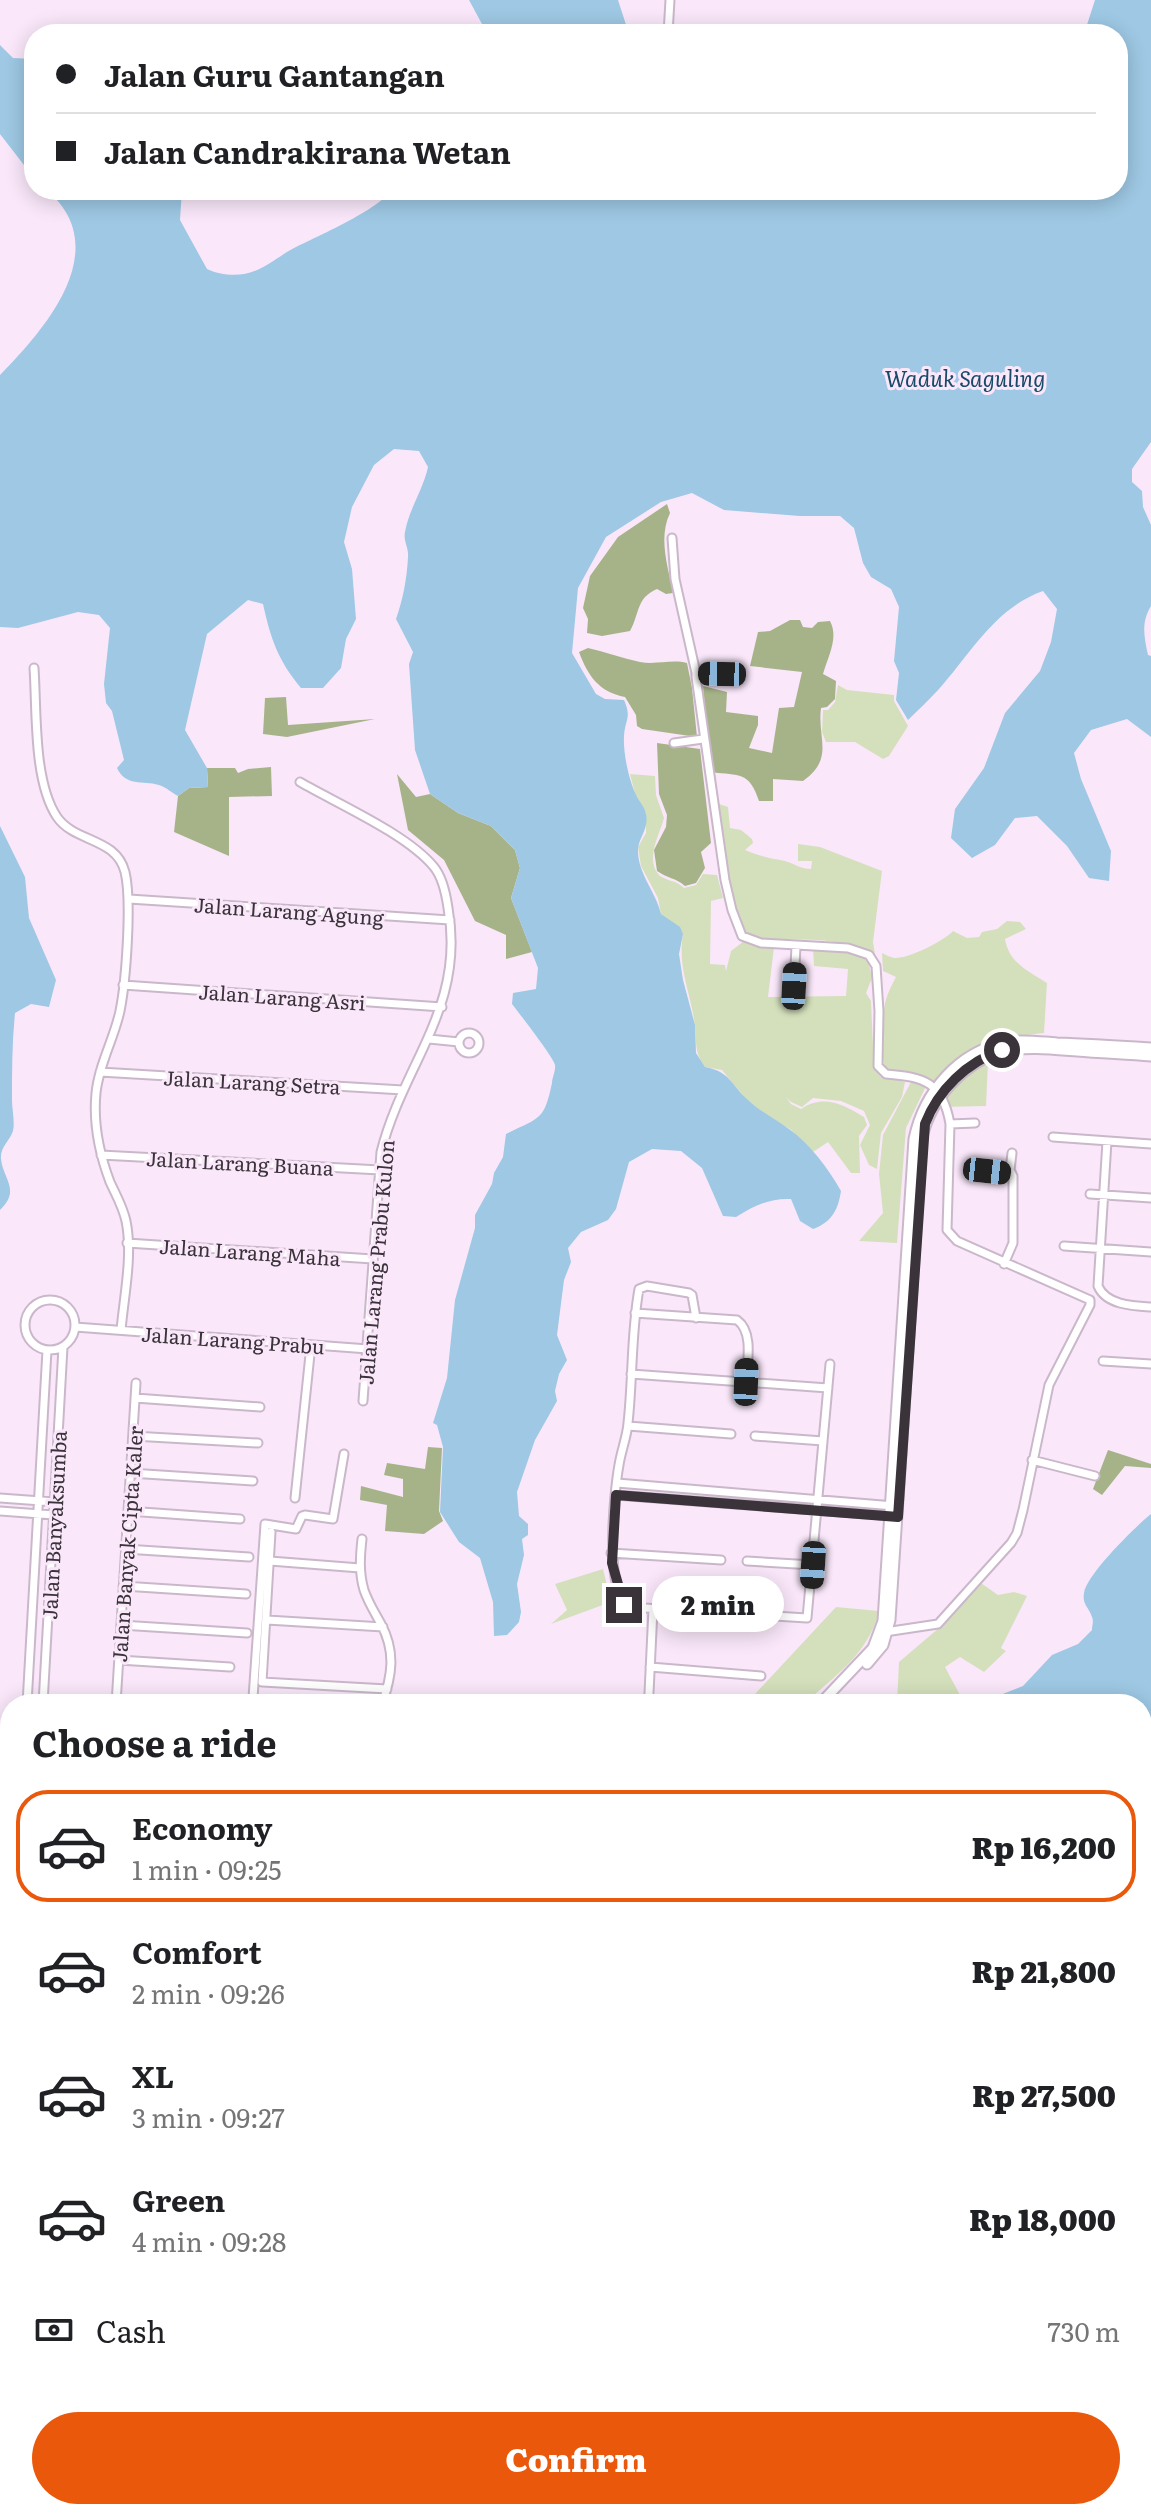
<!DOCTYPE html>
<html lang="en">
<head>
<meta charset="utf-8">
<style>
  body { margin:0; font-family:Literata,serif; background:#f6f6f6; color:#202124; height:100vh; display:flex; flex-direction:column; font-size:30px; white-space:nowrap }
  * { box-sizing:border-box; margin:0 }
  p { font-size:26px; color:#757577 }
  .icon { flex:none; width:44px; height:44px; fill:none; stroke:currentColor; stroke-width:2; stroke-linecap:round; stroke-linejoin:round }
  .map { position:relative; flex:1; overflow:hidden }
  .details { position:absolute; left:0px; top:1694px; width:1152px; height:826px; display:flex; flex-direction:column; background:#fff; border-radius:32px 32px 0 0; box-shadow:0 4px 20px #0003 }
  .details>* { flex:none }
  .hud { position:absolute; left:24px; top:24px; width:1104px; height:176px; border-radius:32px; box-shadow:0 4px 20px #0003; display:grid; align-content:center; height:176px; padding:0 32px; background:#fff }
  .end { position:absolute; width:36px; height:36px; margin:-18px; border:10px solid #3a333a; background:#fff; box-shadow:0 0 0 4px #fff }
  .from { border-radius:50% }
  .bubble { position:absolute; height:56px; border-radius:28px; background:#fff; box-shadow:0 4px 20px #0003; font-size:26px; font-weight:800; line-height:56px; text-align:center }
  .car { position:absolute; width:24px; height:48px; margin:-24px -12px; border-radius:10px; box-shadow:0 0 6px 2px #0007; background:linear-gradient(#222 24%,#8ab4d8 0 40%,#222 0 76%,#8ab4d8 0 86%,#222 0) }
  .hud b { display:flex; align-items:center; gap:28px; height:76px; font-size:30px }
  .hud b+b { border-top:2px solid #e0e0e0 }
  .hud i { width:20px; height:20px; background:#202124 }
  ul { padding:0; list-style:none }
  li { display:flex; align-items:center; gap:24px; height:112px; margin:0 16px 12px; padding:0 16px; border:4px solid transparent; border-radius:32px }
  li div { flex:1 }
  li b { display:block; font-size:30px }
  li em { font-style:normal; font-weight:800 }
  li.selected { border-color:#ea580c }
  li>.icon { width:72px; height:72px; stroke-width:1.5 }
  h2 { padding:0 32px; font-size:36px; line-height:96px }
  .pay { display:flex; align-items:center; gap:20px; height:88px; padding:0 32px; font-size:30px }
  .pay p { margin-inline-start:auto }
  .action { display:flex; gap:16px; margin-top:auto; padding:16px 32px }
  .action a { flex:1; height:92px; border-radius:48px; background:#ea580c; color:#fff; font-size:32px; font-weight:800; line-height:92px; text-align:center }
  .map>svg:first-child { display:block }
  .green { fill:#d4e0bc }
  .forest { fill:#a6b389 }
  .water { fill:#9ec8e4 }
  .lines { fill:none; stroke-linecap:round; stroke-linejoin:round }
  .minor-casing { stroke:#cab8ca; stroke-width:11 }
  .tertiary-casing { stroke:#cab8ca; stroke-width:13 }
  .minor { stroke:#fff; stroke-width:7 }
  .tertiary { stroke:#fff; stroke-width:9 }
  .route { stroke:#3a333a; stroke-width:10 }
  .labels { text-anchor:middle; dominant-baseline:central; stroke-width:6; stroke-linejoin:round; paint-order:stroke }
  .street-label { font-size:20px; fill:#3a333a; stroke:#fae8fa }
  .water-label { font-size:22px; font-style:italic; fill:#184a67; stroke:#fae8fa }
</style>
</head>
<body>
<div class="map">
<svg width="1151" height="2519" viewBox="0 0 1151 2519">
  <rect width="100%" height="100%" fill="#fae8fa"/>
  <path class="green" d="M838,685l9,5 47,5v6l14,25 -19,30 -6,3 -28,-17h-29l-4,-10 1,-22h5l7,-8z
    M630,774l25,2 1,19 8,23c-4,16 -20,42 -4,58 7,5 16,4 24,12l12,-3 7,-11 14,1 6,23 -12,3 -1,63 15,1 1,6 5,-20 13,-10 -14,-40 -14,-98 12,4 2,21 11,2 11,9 1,4 -8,7c14,6 25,8 40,11 10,3 16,8 26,8l1,-8h-14v-17l22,3 62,24 -9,71 4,25c-19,-33 -69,-26 -102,-28l-7,58 78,-1 2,-27 -34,-3 -1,-17 34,1 21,10 4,18 -6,15 5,8 3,68 7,8 24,5 -3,15 -21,36 -4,36 -8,-4 -9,-20 10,-20 -6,-14 -23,-10 -28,-3 -11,9 -11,-5 -5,-5 5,7 10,5c22,-15 42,-5 63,8l3,8 -8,11 1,37h-9l-23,-31 -15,10 -23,-23 -23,-13 -22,-18 -23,-28 -17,-3c-11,-16 -8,-22 -10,-41 -4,-33 -18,-59 -12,-92l-22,-20 -3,-16 -17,-32 -3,-19 8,-14v-20l-11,-19z
    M1007,921l13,1 6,7 -21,10c4,24 23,32 42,44l-3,50c-46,5 -78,11 -108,50 -17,-9 -36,-7 -51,-16 -4,-12 0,-20 -1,-33 -1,-26 -1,-33 12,-57l-13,-6 -1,-18c4,2 8,4 12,5 14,1 50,-17 59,-27l14,7 12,-1 3,-5 15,-3z
    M988,1062l-2,44 -45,1c11,-23 24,-34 47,-45z
    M911,1082l16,2 -21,44 -9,115 -38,-2 24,-28 -4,-39 4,-39z
    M603,1569l8,33 -60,22 16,-14 -12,-26z
    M978,1581l20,14 16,-3 13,4 -26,52 5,3 -22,21 -24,-15 -15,10 16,30 -64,6 2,-41 47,-40z
    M836,1607l43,4c-10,42 -44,65 -75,93h-23l2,-4 -28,-6z
    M0,2022l10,1v300h-10z"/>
  <path class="forest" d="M667,504l3,9c-12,25 -2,54 3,80l-7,1 -9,-5c-21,9 -17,24 -27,42l-28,5 -15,-3 1,-14 -5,-11 7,-32 28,-39z
    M790,620h10l3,7 9,1 6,-6 12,-1c9,17 -2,35 -7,53l13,7 -1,18 -8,8 -6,1c-4,31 14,50 -18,73l-30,-2v22h-14c-10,-30 -19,-25 -48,-29l-8,-86 24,6 -1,20 32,4v9l-9,23 23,5 7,-45 15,-1 8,-35 -52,-6 8,-34 12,-1z
    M588,648c17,4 34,10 52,14 16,3 32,-3 47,1l5,25 5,49 -55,-8 -5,-3 -1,-11 -11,-18c-26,-5 -37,-21 -46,-45z
    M286,697l2,28 87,-6 -88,18 -24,-3 2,-36z
    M657,743l43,6 11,94 -10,9 4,16 -9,15 -11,3c-9,-8 -18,-8 -28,-15l-3,-21 12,-23 1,-12 -8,-21z
    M271,767l1,29 -43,1v59l-55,-24 4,-36 11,-8 19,-1 -1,-19h28l3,5 10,-4z
    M397,774l19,23 14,-3 28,19 33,13 24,24 5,18 -9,30 21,54 -26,7v-24l-31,-14 -31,-61 -36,-30z
    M428,1447l14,1 -3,63 4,10 -19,13 -39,-3 2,-26 -27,-5 1,-14 42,11v-18l-19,-4 3,-12 38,6z
    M1108,1450l43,14v4l-26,-2 -23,29 -9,-6z"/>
  <path class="water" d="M469,0h149l11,34h-148l1,-10z
    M1095,0h56v442l-19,27v13l10,9 1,16 8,18v81c-10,16 -7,31 -3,49l3,1v81l-24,-18 -36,11 -17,23 7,26 30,72 -2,30 -20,-3 -22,-32 -30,-30 -22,2 -20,27 -23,13 -21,-20 4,-29 29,-41 21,-55 35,-42 11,-29 6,-33 -14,-18c-48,17 -72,62 -104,98 -10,11 -21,21 -31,31l-12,-20 3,-27 -5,-12 5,-54 -8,-18 -20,-12 -8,-14 -9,-35 -14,-12h-40l-76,-6 -32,-17 -31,9 -55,35 -28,51 -6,65 24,41 9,5 19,1c8,18 1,19 0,36 -1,18 5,45 13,61 3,5 8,11 9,17 3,15 -7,23 -8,35 -1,24 18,43 23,65l19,13 3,7 -4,20 4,26 12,45 1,28 9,14c26,5 25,17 43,33 13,12 27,19 41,29 21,15 39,39 52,62 -3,19 -9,31 -28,38l-13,-8 -9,-22c-22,-1 -37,7 -55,18l-13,-1 -21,-48 -21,-17 -29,-2 -23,13 -13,47 -8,11 -27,12 -13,16 3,14 -7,18 -7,55 10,25 -8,14 -4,17 2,10 -22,39 -18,52 2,24 9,8v11l-6,4 2,16 -7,29 4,28 -2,10 -12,13 -13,1 -1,-34 -13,-44 -21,-16 -19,-30 3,-65 -6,-22 -4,-2 14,-45 8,-78 20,-72v-13l17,-31 2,-11 9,-16 3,-23c34,-17 38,-13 46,-51 0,-5 4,-13 3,-18 -1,-7 -36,-52 -43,-61l1,-11 23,-4 2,-21 -27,-70 9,-30 -5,-18 -24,-24 -33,-13 -28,-19 -15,-44 -6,-86 4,-12 -17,-33c7,-20 11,-41 12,-62 1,-9 -5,-16 -3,-25 4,-23 18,-42 23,-65l-9,-16 -25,-2 -20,16 -22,42 -8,35 8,27 4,50 -10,20 -5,29 -18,20h-22c-23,-28 -30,-48 -38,-84l-15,-4 -41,34 -22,96 22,38 1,19 -19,1 -11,8c-6,-3 -12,-9 -19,-11 -17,-5 -33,2 -42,-17l7,-8 -12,-49 -6,-8 -2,-19 6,-56 -11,-13 -21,-3 -60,16 -18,-1v-252c46,-47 115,-126 47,-185h135l-2,30 27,49c10,5 25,7 37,5 19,-3 33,-17 50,-26 22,-11 86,-39 97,-58h727v-156h-34z
    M0,45l13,13 21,1v119l-34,-44z
    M0,826l25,51 4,41 27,62 -7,27 -18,-3 -16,9c-3,29 -3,58 -3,87 0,9 3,22 1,31 -4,11 -13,16 -12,28 2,20 20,31 -1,51z
    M1151,1514v1005h-71l11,-9h51v-806h-165l46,-18 29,-31 26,-11 14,-14c0,-5 2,-9 0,-13 -3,-10 -10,-12 -8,-24 3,-19 51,-66 67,-79z"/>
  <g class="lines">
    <defs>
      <path id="minor" d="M668,34l2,-34
        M672,538l3,41 21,94
        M34,668c3,43 -1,113 23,149 18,26 59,20 68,55 7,29 1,109 -5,139 -6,28 -21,53 -24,82 -3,31 3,60 14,89 6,13 13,25 16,39 7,34 -2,75 -5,109
        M722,674l-26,-1v4l29,203 7,30 10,26 19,7 87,5 21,7 7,11 3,45 -1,55 8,8c38,3 57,8 64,50l-3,106 10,11 133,59v5l-41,80 -26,125 -6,23 -6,10 -73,81 -53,8
        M674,743l29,-4
        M300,782c38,22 107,52 134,85 9,11 12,27 14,41 18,99 -45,156 -67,244l-18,249
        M129,899l321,21
        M123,985l319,22
        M794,986l2,-40
        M459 1043a10 10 0 1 1 20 0a10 10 0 1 1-20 0Z
        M429,1039l30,3
        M100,1072l303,18
        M950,1124l25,-1
        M1053,1137l98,7
        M1107,1141l-9,145c8,19 35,20 53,21
        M101,1155l279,15
        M983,1170l27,3
        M1090,1194l61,4
        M127,1243l246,16
        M1064,1246l87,6
        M1004,1264l9,-21v-67l-3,-6 2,-17
        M25 1325a25 25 0 1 1 50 0a25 25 0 1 1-50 0Z
        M635,1313l102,7c17,12 10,43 9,62
        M696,1318l-4,-23 -3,-2 -42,-7 -8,3c-8,44 -6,89 -11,134 -1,14 -7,28 -9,42 -5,27 -15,127 9,142l179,11 23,-254
        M75,1327l293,22
        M1103,1361l48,3
        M631,1374l197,14
        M135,1398l125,9
        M628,1426l103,8
        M133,1436l125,7
        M755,1436l68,5
        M1032,1460l63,16
        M130,1473l123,8
        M617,1483l277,23
        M616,1495l277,21
        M0,1498l55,4
        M295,1498l16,-153
        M0,1511l54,4
        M128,1511l112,8
        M271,1532l-9,150 125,7
        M362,1539c-2,18 -3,34 2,51 4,12 11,23 17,34 15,28 11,52 1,80
        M125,1549l124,8
        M611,1553l110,7
        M270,1561l90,7
        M747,1561l66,4
        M123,1586l123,8
        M267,1620l116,7
        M121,1625l126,8
        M119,1660l111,7
        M650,1667l111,9
        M649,1693l4,-84
        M116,1701l46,3
        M27,1704l20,-354
        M43,1704l20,-357
        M116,1704l20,-321
        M270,1704l-17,-6 12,-174 31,5 6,-13 3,-1 28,4 11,-65
        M9,2000l1,-18
        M633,2510l30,4"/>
      <path id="tertiary" d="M867,1664l16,-19 7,-25 32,-483c5,-21 14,-37 29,-53 39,-42 74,-37 126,-33 24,2 49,3 74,5
        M820,1704l53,-56 10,-27 31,-482c10,-47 44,-88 94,-97 16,-3 33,0 49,1 32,1 63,3 94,5
        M0,1995l10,1
        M0,2006l10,1
        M442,2510l1,9
        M801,2519l5,-9"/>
    </defs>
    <use href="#minor" class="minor-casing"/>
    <use href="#tertiary" class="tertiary-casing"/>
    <use href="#minor" class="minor"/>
    <use href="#tertiary" class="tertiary"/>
  </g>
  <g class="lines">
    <path class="route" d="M624,1605l-12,-42 4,-68 282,22 27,-393c13,-34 42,-62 77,-74"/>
  </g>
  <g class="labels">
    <g class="street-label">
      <text transform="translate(289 910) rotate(4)">Jalan Larang Agung</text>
      <text transform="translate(282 996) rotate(4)">Jalan Larang Asri</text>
      <text transform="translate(252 1081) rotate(3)">Jalan Larang Setra</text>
      <text transform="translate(240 1162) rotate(3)">Jalan Larang Buana</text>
      <text transform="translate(250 1251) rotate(4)">Jalan Larang Maha</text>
      <text transform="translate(375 1262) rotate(-85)">Jalan Larang Prabu Kulon</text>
      <text transform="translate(233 1339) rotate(4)">Jalan Larang Prabu</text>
      <text transform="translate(53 1525) rotate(-87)">Jalan Banyaksumba</text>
      <text transform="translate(126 1544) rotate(-86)">Jalan Banyak Cipta Kaler</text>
    </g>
    <g class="water-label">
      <text x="965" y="377">Waduk Saguling</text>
    </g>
  </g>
</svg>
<i class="end from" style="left:1002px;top:1050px"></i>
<i class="end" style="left:624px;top:1605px"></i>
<div class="bubble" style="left:652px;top:1576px;width:132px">2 min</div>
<i class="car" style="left:722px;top:674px;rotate:271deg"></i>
<i class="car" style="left:794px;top:986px;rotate:3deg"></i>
<i class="car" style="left:987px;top:1171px;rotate:96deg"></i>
<i class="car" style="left:746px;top:1382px;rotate:2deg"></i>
<i class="car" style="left:813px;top:1565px;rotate:184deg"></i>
<div class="hud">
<b><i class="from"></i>Jalan Guru Gantangan</b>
<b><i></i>Jalan Candrakirana Wetan</b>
</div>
<section class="details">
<h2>Choose a ride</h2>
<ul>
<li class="selected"><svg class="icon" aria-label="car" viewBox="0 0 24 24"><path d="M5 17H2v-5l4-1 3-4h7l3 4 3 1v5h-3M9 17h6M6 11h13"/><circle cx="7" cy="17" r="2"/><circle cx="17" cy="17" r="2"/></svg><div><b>Economy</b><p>1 min · 09:25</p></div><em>Rp 16,200</em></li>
<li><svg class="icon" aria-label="car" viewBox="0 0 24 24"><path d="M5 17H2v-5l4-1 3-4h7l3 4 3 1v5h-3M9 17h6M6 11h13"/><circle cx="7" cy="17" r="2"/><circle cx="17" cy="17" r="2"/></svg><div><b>Comfort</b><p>2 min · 09:26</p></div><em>Rp 21,800</em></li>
<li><svg class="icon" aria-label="car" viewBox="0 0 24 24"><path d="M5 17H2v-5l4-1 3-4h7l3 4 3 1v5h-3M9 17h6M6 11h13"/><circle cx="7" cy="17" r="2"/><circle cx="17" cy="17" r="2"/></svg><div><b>XL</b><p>3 min · 09:27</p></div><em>Rp 27,500</em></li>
<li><svg class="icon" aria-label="car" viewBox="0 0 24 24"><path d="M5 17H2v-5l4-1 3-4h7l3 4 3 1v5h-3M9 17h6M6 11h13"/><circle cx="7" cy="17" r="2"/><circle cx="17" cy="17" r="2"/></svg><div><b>Green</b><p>4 min · 09:28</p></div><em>Rp 18,000</em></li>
</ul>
<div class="pay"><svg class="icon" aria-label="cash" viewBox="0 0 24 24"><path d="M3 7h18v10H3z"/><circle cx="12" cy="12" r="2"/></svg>Cash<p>730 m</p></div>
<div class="action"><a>Confirm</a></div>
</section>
</div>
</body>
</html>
